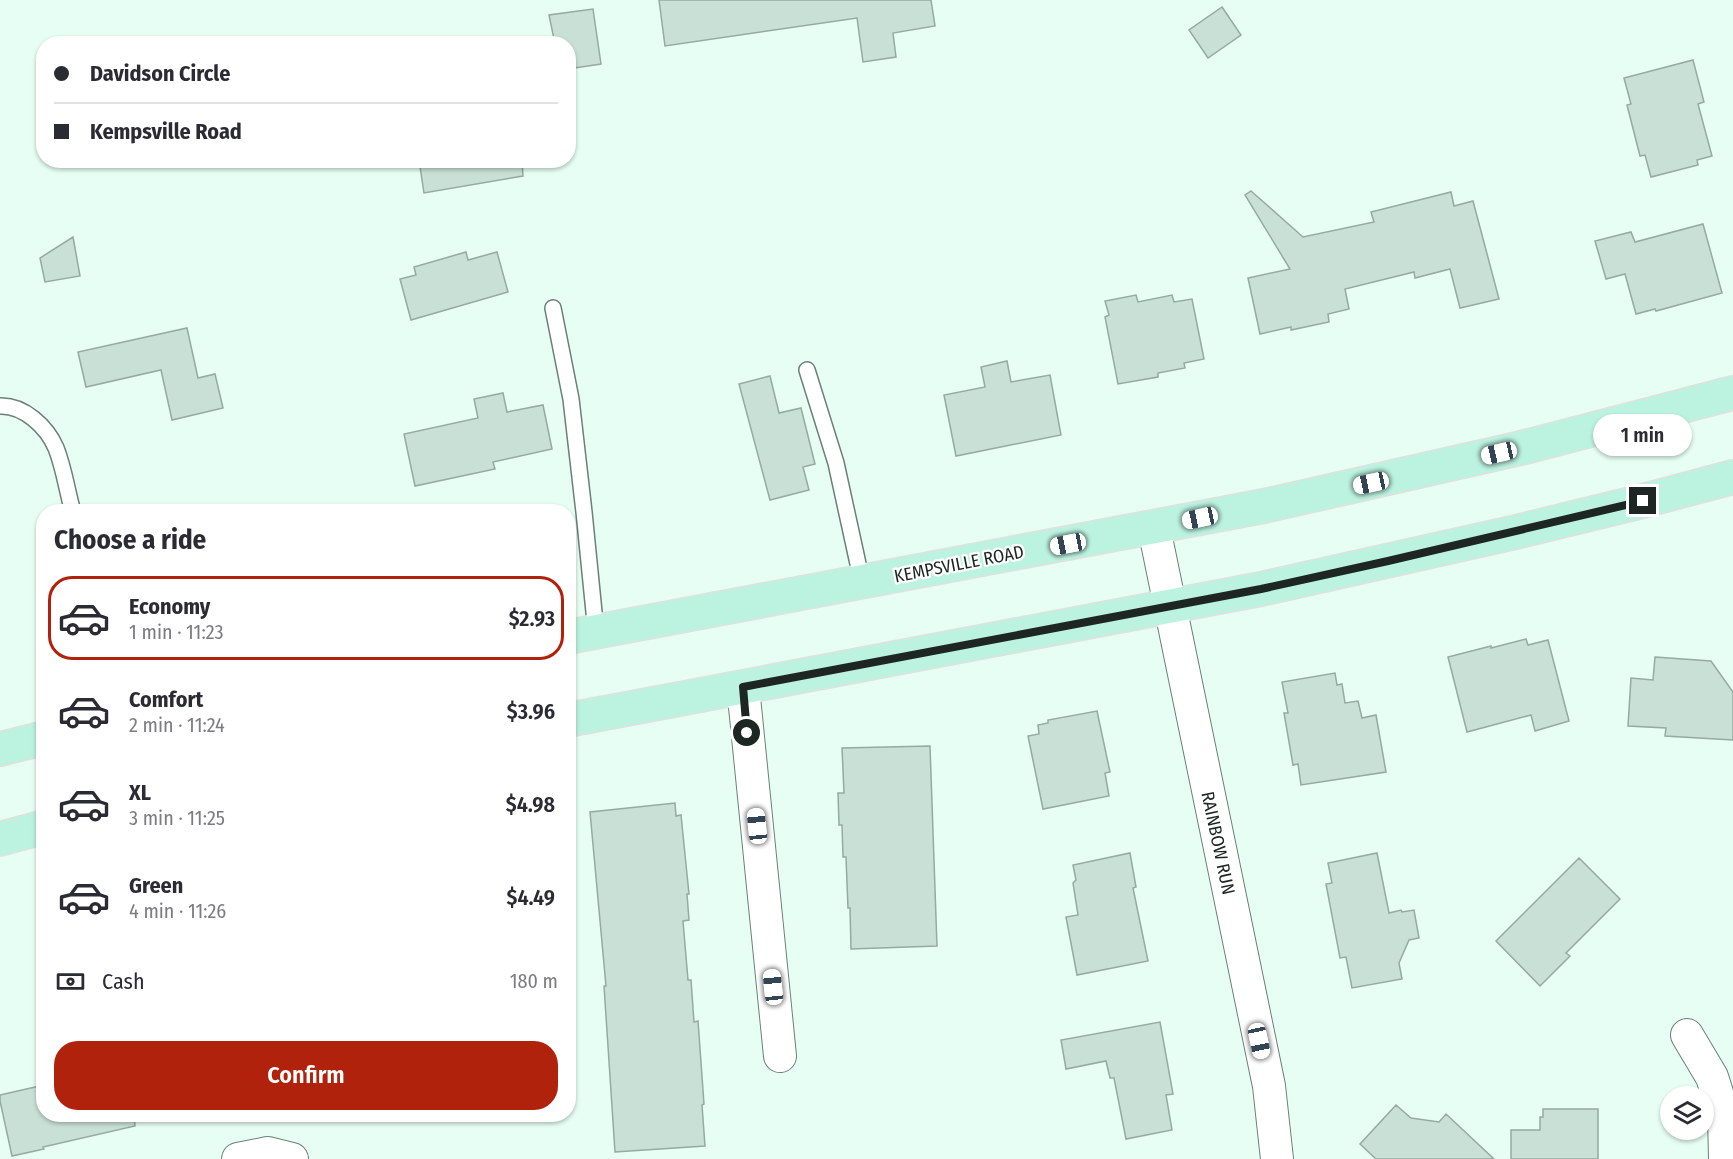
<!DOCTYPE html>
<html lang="en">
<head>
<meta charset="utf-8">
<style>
  body { margin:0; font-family:"Fira Sans Condensed",sans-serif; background:#f7f7f7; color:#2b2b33; height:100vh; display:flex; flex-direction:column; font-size:22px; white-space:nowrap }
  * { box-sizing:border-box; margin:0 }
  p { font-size:20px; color:#7c7c81 }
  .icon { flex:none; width:33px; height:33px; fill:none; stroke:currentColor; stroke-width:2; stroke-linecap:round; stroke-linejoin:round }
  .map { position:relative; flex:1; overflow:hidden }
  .panel { position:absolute; left:36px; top:504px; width:540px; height:618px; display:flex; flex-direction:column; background:#fff; border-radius:24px; box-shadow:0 2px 4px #0004 }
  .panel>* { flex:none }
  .top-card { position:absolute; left:36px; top:36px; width:540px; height:132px; border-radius:24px; box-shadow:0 2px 4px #0004; display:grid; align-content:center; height:132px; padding:0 18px; background:#fff }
  .buttons { position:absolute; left:1660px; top:1086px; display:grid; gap:12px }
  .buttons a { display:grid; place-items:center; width:54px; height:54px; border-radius:50%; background:#fff; box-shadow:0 2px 4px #0004; font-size:30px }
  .end { position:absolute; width:27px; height:27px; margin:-14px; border:8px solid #1d2623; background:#fff; box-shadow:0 0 0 3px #fff }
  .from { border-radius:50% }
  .bubble { position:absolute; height:42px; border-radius:21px; background:#fff; box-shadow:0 2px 4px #0004; font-size:20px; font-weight:600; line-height:42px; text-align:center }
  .car { position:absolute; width:18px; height:36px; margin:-18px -9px; border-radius:8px; box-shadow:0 0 4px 2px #0007; background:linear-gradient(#fff 24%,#345 0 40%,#fff 0 76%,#345 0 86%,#fff 0) }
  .top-card b { display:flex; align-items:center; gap:21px; height:57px; font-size:22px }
  .top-card b+b { border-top:2px solid #e1e1e2 }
  .top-card i { width:15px; height:15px; background:#2b2b33 }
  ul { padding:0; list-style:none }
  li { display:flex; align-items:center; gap:18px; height:84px; margin:0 12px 9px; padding:0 6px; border:3px solid transparent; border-radius:24px }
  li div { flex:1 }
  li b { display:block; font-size:22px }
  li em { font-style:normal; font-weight:600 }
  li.current { border-color:#b0220b }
  li>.icon { width:54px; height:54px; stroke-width:1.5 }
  h2 { padding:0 18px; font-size:27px; line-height:72px }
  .pay { display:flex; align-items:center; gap:15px; height:66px; padding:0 18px; font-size:22px }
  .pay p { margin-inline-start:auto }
  .cta { display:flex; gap:12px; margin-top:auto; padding:12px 18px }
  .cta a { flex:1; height:69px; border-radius:24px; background:#b0220b; color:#fff; font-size:24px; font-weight:600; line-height:69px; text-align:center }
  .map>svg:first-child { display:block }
  .building { fill:#c9e0d7; stroke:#94aaa2; stroke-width:1.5 }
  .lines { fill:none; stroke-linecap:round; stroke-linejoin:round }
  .service-casing { stroke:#6b8078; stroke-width:18 }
  .minor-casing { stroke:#6b8078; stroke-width:34 }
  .primary-casing { stroke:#dfe1e0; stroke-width:36 }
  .service { stroke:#fff; stroke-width:15 }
  .minor { stroke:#fff; stroke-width:32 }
  .primary { stroke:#bcf2e0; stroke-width:33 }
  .route { stroke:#1d2623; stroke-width:8 }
  .labels { text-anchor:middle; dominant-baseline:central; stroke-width:4.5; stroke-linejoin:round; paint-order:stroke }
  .street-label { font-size:18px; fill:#1d2623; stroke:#fff }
</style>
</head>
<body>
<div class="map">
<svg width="1733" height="1159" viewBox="0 0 1733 1159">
  <rect width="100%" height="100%" fill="#e6fef4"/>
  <path class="building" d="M659,0h272l4,26 -42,7 3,24 -33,5 -6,-44 -192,28z
    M1222,7l19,28 -33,23 -19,-28z
    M593,9l8,55 -33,5v-25h-13l-6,-29z
    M1693,60l11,42 -6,2 14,52 -15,4 1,5 -47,12 -6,-22 -5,1 -13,-51 4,-1 -7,-26z
    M419,160h103l1,16 -99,17z
    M1251,191l52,46 71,-15 -3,-10 80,-20 3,14 19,-5 26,98 -39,9 -10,-39 -35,9 -1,-6 -69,17 4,20 -21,5 1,8 -38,8v-3l-31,7 -12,-56 42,-9 -45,-74z
    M1703,224l19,69 -66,18 -1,-2 -19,5 -11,-40 -19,5 -11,-38 36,-9 4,10z
    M73,237l7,39 -35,6 -5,-24z
    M466,252l2,8 29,-8 11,40 -97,28 -11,-41 16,-4 -2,-8z
    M1136,295l2,7 34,-7 2,7 18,-3 12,60 -20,4 1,5 -27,5v4l-40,7 -13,-67 4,-2 -4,-14z
    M187,328l11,50 17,-4 8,34 -51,12 -11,-50 -75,17 -8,-35z
    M1007,361l4,21 39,-7 11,60 -105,21 -12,-61 41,-8 -4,-20z
    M770,376l9,37 22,-5 14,56 -12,3 6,23 -39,10 -31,-116z
    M503,393l4,19 36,-7 9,44 -59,13 2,7 -80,17 -11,-52 74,-16 -4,-19z
    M1526,639l2,6 20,-5 21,81 -34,10 -4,-16 -64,17 -19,-75 43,-11v2z
    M1655,657l56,4 22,31v48l-68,-4 1,-8 -38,-2 3,-48 22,2z
    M1335,673l2,12 5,-1 3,19 13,-2 4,17 14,-3 10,57 -85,13 -3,-21 -5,1 -9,-52h4l-6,-31z
    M1097,711l13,61 -5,1 4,23 -66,13 -15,-73 11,-2 -1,-9 10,-2v-3z
    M930,746l7,200 -86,3 -1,-41h-2l-2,-51h-3l-1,-32h-3l-1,-32h6l-2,-45z
    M675,803l1,13 5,-1 8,79h-2l2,26 -6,1 5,59h3l3,42 4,-1 6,83 -2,1 3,41 -90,6 -11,-166h2l-16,-174z
    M1130,853l6,34 -3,1 15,73 -71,14 -11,-58 12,-2 -5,-32 3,-3 -3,-15z
    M1377,853l12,60 12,-3 1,2 12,-2 5,28 -10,2 -10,23 3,16 -50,9 -6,-31 -6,1 -14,-74 6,-1 -4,-20z
    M1579,858l41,41 -54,54 4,3 -30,30 -44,-45z
    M1160,1022l13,72 -7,1 6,35 -46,9 -12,-61h-4l-4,-17 -40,8 -5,-29z
    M44,1085v29h90l1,12 -92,21 1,2 -32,7 -12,-55v-6z
    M1396,1105l15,13 28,4 7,-8 48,45h-118l-16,-15z
    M1543,1109h55v50h-87v-29h29v-13h3z"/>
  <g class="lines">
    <defs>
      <path id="service" d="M553,308l18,91 13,113 12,120
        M807,370l29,93 26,119
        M0,406c24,-1 47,21 56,42 8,20 11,43 17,64"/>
      <path id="minor" d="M1154,528l115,558 8,73
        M743,687l37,369
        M1687,1035l25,42 12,38 1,44
        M238,1159l30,-6 24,6"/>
      <path id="primary" d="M568,637l696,-131 257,-58 212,-55
        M568,720l693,-131 255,-57 127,-31 90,-24
        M0,749l44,-11
        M0,839l44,-12"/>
    </defs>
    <use href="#service" class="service-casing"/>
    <use href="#minor" class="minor-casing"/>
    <use href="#primary" class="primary-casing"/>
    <use href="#service" class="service"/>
    <use href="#minor" class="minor"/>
    <use href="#primary" class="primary"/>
  </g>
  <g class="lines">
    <path class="route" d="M747,733l-4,-46 518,-98 127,-28 255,-60"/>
  </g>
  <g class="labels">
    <g class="street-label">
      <text transform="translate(959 564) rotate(-11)">KEMPSVILLE ROAD</text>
      <text transform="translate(1218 843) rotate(78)">RAINBOW RUN</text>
    </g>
  </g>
</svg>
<div class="buttons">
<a><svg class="icon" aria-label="layers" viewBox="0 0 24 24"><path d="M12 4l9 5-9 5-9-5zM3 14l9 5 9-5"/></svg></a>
</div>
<i class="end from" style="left:747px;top:733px"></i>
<i class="end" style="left:1643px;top:501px"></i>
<div class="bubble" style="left:1593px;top:414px;width:99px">1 min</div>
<i class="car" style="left:1499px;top:453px;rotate:257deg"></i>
<i class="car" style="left:1371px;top:483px;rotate:258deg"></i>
<i class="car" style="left:1200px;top:518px;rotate:258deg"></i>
<i class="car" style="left:1068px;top:544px;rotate:259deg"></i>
<i class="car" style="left:757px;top:826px;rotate:354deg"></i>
<i class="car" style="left:773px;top:987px;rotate:354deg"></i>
<i class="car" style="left:1259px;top:1041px;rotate:168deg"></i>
<div class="top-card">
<b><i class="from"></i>Davidson Circle</b>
<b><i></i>Kempsville Road</b>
</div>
<section class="panel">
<h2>Choose a ride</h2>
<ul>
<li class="current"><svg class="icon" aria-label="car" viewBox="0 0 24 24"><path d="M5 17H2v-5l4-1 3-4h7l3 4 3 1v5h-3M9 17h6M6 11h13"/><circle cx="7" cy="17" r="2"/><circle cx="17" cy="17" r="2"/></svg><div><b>Economy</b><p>1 min · 11:23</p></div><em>$2.93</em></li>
<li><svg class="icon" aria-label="car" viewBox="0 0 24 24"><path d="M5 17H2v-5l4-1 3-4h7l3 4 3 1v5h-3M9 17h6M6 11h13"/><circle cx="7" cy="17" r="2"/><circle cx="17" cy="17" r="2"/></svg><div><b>Comfort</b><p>2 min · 11:24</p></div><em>$3.96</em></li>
<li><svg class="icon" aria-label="car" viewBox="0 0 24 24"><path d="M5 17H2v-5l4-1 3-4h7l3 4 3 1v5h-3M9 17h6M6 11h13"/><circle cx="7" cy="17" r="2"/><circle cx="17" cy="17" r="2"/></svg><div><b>XL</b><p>3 min · 11:25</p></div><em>$4.98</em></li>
<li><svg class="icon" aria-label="car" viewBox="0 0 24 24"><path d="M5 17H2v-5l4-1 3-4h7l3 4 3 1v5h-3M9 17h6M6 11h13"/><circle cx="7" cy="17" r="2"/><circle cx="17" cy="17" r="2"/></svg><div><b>Green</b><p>4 min · 11:26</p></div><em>$4.49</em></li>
</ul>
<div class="pay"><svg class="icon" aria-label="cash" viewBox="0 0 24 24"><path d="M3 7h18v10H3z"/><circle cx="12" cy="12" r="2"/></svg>Cash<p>180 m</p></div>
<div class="cta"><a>Confirm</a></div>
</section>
</div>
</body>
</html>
